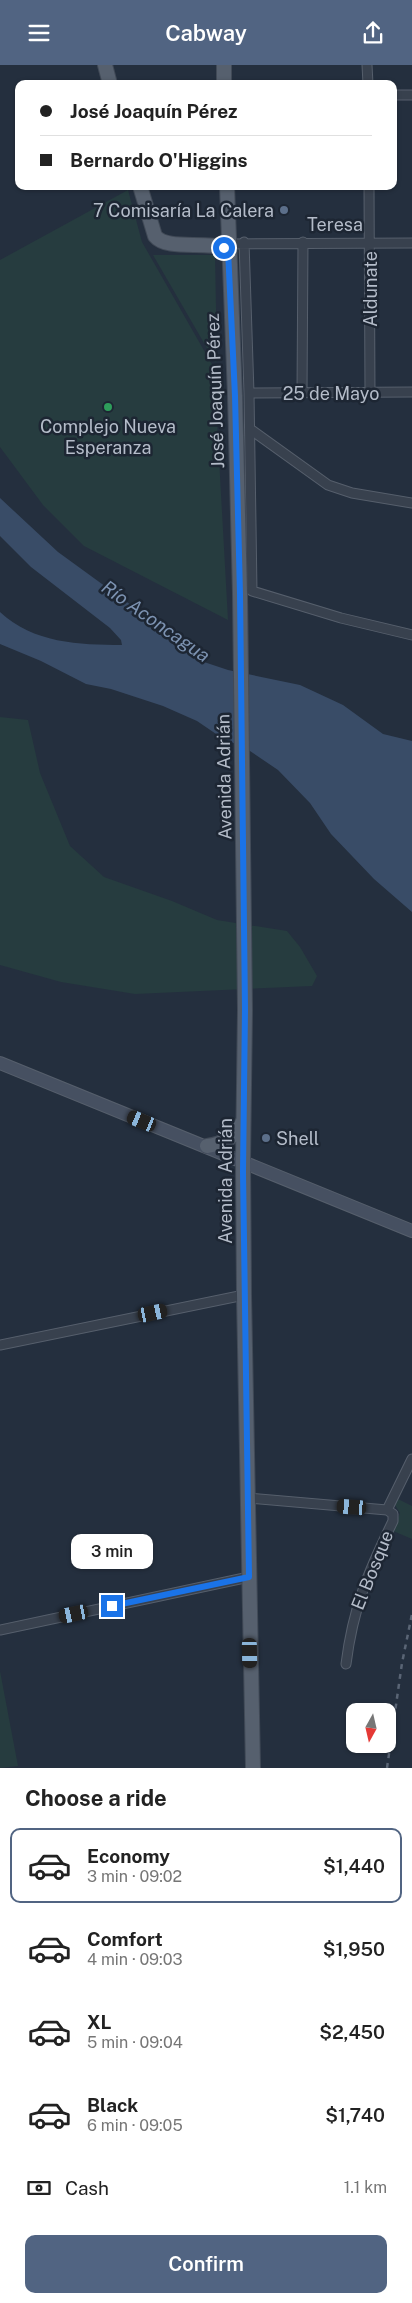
<!DOCTYPE html>
<html lang="en">
<head>
<meta charset="utf-8">
<style>
  body { margin:0; font-family:"Public Sans",sans-serif; background:#f6f6f6; color:#222; height:100vh; display:flex; flex-direction:column; font-size:19px; white-space:nowrap }
  * { box-sizing:border-box; margin:0 }
  p { font-size:16px; color:#767676 }
  .icon { flex:none; width:28px; height:28px; fill:none; stroke:currentColor; stroke-width:2; stroke-linecap:round; stroke-linejoin:round }
  .map { position:relative; height:1703px; overflow:hidden }
  .panel { display:flex; flex-direction:column; background:#fff; flex:1 }
  .panel>* { flex:none }
  .banner { position:absolute; left:15px; top:15px; width:382px; height:110px; border-radius:10px; box-shadow:0 1px 4px #0004; display:grid; align-content:center; height:110px; padding:0 25px; background:#fff }
  .needle { width:32px; rotate:188deg }
  .fabs { position:absolute; left:346px; top:1638px; display:grid; gap:10px }
  .fabs a { display:grid; place-items:center; width:50px; height:50px; border-radius:10px; background:#fff; box-shadow:0 1px 4px #0004; font-size:25px }
  .end { position:absolute; width:22px; height:22px; margin:-11px; border:6px solid #1a73e8; background:#fff; box-shadow:0 0 0 2px #fff }
  .from { border-radius:50% }
  .bubble { position:absolute; height:35px; border-radius:10px; background:#fff; box-shadow:0 1px 4px #0004; font-size:16px; font-weight:600; line-height:35px; text-align:center }
  .car { position:absolute; width:15px; height:30px; margin:-15px -8px; border-radius:6px; box-shadow:0 0 4px 1px #0007; background:linear-gradient(#222 24%,#8ab4d8 0 40%,#222 0 76%,#8ab4d8 0 86%,#222 0) }
  .banner b { display:flex; align-items:center; gap:18px; height:48px; font-size:19px }
  .banner b+b { border-top:1px solid #e0e0e0 }
  .banner i { width:12px; height:12px; background:#222 }
  ul { padding:0; list-style:none }
  li { display:flex; align-items:center; gap:15px; height:75px; margin:0 10px 8px; padding:0 15px; border:2px solid transparent; border-radius:10px }
  li div { flex:1 }
  li b { display:block; font-size:19px }
  li em { font-style:normal; font-weight:600 }
  li.current { border-color:#516482 }
  li>.icon { width:45px; height:45px; stroke-width:1.5 }
  h2 { padding:0 25px; font-size:22px; line-height:60px }
  .pay { display:flex; align-items:center; gap:12px; height:55px; padding:0 25px; font-size:19px }
  .pay p { margin-inline-start:auto }
  .primary-button { display:flex; gap:10px; margin-top:auto; padding:10px 25px }
  .primary-button a { flex:1; height:58px; border-radius:10px; background:#516482; color:#fff; font-size:20px; font-weight:600; line-height:58px; text-align:center }
  header { display:flex; justify-content:space-between; align-items:center; height:65px; padding:0 25px; background:#516482; color:#fff; font-size:22px; font-weight:600 }
  .map>svg:first-child { display:block }
  .green { fill:#263c3f }
  .water { fill:#394c67 }
  .lines { fill:none; stroke-linecap:round; stroke-linejoin:round }
  .street-casing { stroke:#565f6c; stroke-width:11 }
  .secondary-casing { stroke:#565f6c; stroke-width:14 }
  .primary-casing { stroke:#414a57; stroke-width:16 }
  .street { stroke:#38414e; stroke-width:9 }
  .secondary { stroke:#465061; stroke-width:12 }
  .primary { stroke:#56606e; stroke-width:14 }
  .rail { stroke:#5a6575; stroke-width:2.5; stroke-dasharray:5 5; stroke-linecap:butt }
  .route { stroke:#1a73e8; stroke-width:6 }
  .service-dot { fill:#5c6f8a; stroke:#1d2633; stroke-width:2 }
  .leisure-dot { fill:#2e9e5b; stroke:#1d2633; stroke-width:2 }
  .labels { text-anchor:middle; dominant-baseline:central; stroke-width:5; stroke-linejoin:round; paint-order:stroke }
  .poi-label { font-size:18px; fill:#b4bcc9; stroke:#1d2633; text-anchor:end }
  .street-label { font-size:18px; fill:#b4bcc9; stroke:#1d2633 }
  .water-label { font-size:19px; font-style:italic; fill:#7c92b1; stroke:#1d2633 }
</style>
</head>
<body>
<header><svg class="icon" aria-label="menu" viewBox="0 0 24 24"><path d="M4 6h16M4 12h16M4 18h16"/></svg>Cabway<svg class="icon" aria-label="share" viewBox="0 0 24 24"><path d="M12 15V3M7 8l5-5 5 5M5 13v7h14v-7"/></svg></header>
<div class="map">
<svg width="412" height="1703" viewBox="0 0 412 1703">
  <rect width="100%" height="100%" fill="#242f3e"/>
  <path class="green" d="M128,125l14,52 72,126 14,252 -144,-74 -41,-41 -43,-58v-187z
    M153,190h62l2,106 -2,1z
    M0,652l28,3 12,53 30,73 34,31 68,24 45,19 70,11 13,16 17,29 -5,10 -177,8 -74,-12 -61,-17z
    M398,1434l14,7v33l-19,-8 7,-18 -5,-8z
    M0,1606l18,95 -18,2z"/>
  <path class="water" d="M0,433l58,54 88,64 26,25 32,21 24,8 72,15 43,20 40,29 29,7v171l-38,-33 -43,-45 -21,-31 -32,-33 -31,-21 -25,-11 -25,-17 -34,-15 -52,-17 -25,-5 -45,-23 -41,-17v-32c33,31 79,33 122,33l-1,-5 -11,-12 -79,-61 -31,-31z"/>
  <g class="lines">
    <defs>
      <path id="street" d="M367,0l1,19
        M394,30h18
        M369,121l1,207
        M244,177l5,151 3,198 89,27 71,17
        M228,179l184,-1
        M249,328l163,-1
        M302,328l1,-151
        M250,364l78,56 24,8 60,10
        M0,1280l244,-50
        M247,1433l140,12 6,4v7c-25,51 -40,87 -47,143
        M387,1445l25,-51
        M0,1565l249,-53"/>
      <path id="secondary" d="M0,998l412,168"/>
      <path id="primary" d="M105,0l5,19
        M224,0v19
        M140,121l15,50c13,16 54,3 73,14
        M227,121l8,210 5,198 5,416 -2,151 1,134 9,473
        M207,1081c16,-2 29,-9 36,-25"/>
    </defs>
    <use href="#street" class="street-casing"/>
    <use href="#secondary" class="secondary-casing"/>
    <use href="#primary" class="primary-casing"/>
    <use href="#street" class="street"/>
    <use href="#secondary" class="secondary"/>
    <use href="#primary" class="primary"/>
    <path class="rail" d="M387,1703l15,-105 10,-49"/>
  </g>
  <g class="lines">
    <path class="route" d="M112,1541l137,-29 -6,-405 2,-163 -5,-415 -5,-198 -7,-146 -4,-2"/>
  </g>
  <g class="service-dot">
    <circle cx="284" cy="145" r="5"/>
    <circle cx="266" cy="1073" r="5"/>
  </g>
  <circle class="leisure-dot" cx="108" cy="342" r="5"/>
  <g class="labels">
    <g class="poi-label">
      <text x="274" y="145">7 Comisaría La Calera</text>
      <text x="108" y="361" text-anchor="middle">Complejo Nueva<tspan x="108" dy="21">Esperanza</tspan></text>
      <text x="276" y="1073" text-anchor="start">Shell</text>
    </g>
    <g class="street-label">
      <text x="335" y="159">Teresa</text>
      <text transform="translate(370 224) rotate(-90)">Aldunate</text>
      <text transform="translate(215 326) rotate(-92)">José Joaquín Pérez</text>
      <text x="331" y="328">25 de Mayo</text>
      <text transform="translate(224 712) rotate(-91)">Avenida Adrián</text>
      <text transform="translate(225 1116) rotate(-90)">Avenida Adrián</text>
      <text transform="translate(372 1505) rotate(-68)">El Bosque</text>
    </g>
    <g class="water-label">
      <text transform="translate(156 556) rotate(35)">Río Aconcagua</text>
    </g>
  </g>
</svg>
<div class="fabs">
<a><svg class="needle" viewBox="-14 -14 28 28"><path d="M0-13l5 13h-10z" fill="#e53935"/><path d="M0 13l5-13h-10z" fill="#767676"/></svg></a>
</div>
<i class="end from" style="left:224px;top:183px"></i>
<i class="end" style="left:112px;top:1541px"></i>
<div class="bubble" style="left:71px;top:1469px;width:82px">3 min</div>
<i class="car" style="left:142px;top:1056px;rotate:292deg"></i>
<i class="car" style="left:153px;top:1248px;rotate:78deg"></i>
<i class="car" style="left:352px;top:1442px;rotate:274deg"></i>
<i class="car" style="left:74px;top:1549px;rotate:258deg"></i>
<i class="car" style="left:250px;top:1588px;rotate:179deg"></i>
<div class="banner">
<b><i class="from"></i>José Joaquín Pérez</b>
<b><i></i>Bernardo O'Higgins</b>
</div>
</div>
<section class="panel">
<h2>Choose a ride</h2>
<ul>
<li class="current"><svg class="icon" aria-label="car" viewBox="0 0 24 24"><path d="M5 17H2v-5l4-1 3-4h7l3 4 3 1v5h-3M9 17h6M6 11h13"/><circle cx="7" cy="17" r="2"/><circle cx="17" cy="17" r="2"/></svg><div><b>Economy</b><p>3 min · 09:02</p></div><em>$1,440</em></li>
<li><svg class="icon" aria-label="car" viewBox="0 0 24 24"><path d="M5 17H2v-5l4-1 3-4h7l3 4 3 1v5h-3M9 17h6M6 11h13"/><circle cx="7" cy="17" r="2"/><circle cx="17" cy="17" r="2"/></svg><div><b>Comfort</b><p>4 min · 09:03</p></div><em>$1,950</em></li>
<li><svg class="icon" aria-label="car" viewBox="0 0 24 24"><path d="M5 17H2v-5l4-1 3-4h7l3 4 3 1v5h-3M9 17h6M6 11h13"/><circle cx="7" cy="17" r="2"/><circle cx="17" cy="17" r="2"/></svg><div><b>XL</b><p>5 min · 09:04</p></div><em>$2,450</em></li>
<li><svg class="icon" aria-label="car" viewBox="0 0 24 24"><path d="M5 17H2v-5l4-1 3-4h7l3 4 3 1v5h-3M9 17h6M6 11h13"/><circle cx="7" cy="17" r="2"/><circle cx="17" cy="17" r="2"/></svg><div><b>Black</b><p>6 min · 09:05</p></div><em>$1,740</em></li>
</ul>
<div class="pay"><svg class="icon" aria-label="cash" viewBox="0 0 24 24"><path d="M3 7h18v10H3z"/><circle cx="12" cy="12" r="2"/></svg>Cash<p>1.1 km</p></div>
<div class="primary-button"><a>Confirm</a></div>
</section>
</body>
</html>
